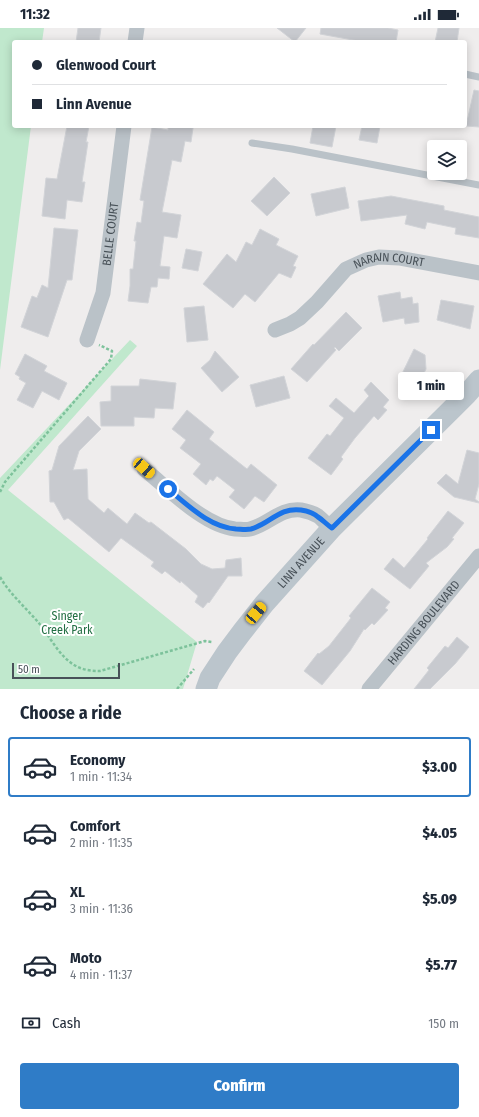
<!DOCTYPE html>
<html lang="en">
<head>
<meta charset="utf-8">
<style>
  body { margin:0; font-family:"Fira Sans Condensed",sans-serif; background:#f2f2f3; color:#1f2937; height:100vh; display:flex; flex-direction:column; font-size:15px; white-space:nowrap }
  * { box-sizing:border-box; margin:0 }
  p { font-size:13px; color:#747a83 }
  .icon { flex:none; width:22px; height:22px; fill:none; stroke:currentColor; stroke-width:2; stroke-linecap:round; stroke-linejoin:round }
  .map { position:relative; height:661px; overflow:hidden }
  .sheet { display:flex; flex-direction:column; background:#fff; flex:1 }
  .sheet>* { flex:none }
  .banner { position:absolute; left:12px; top:12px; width:455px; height:88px; border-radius:4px; box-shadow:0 2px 10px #0003; display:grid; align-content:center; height:88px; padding:0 20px; background:#fff }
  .controls { position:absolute; left:427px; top:112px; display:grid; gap:8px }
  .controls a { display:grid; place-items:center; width:40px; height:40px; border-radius:4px; background:#fff; box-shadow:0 2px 10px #0003; font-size:20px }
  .scale { position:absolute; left:12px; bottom:10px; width:108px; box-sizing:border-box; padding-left:4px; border:2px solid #485158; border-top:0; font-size:11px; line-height:14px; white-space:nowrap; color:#485158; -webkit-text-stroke:3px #fff; paint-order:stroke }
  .end { position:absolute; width:18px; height:18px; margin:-9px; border:5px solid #1a73e8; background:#fff; box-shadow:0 0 0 2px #fff }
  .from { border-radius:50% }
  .bubble { position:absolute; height:28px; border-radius:4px; background:#fff; box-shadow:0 2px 10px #0003; font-size:13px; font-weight:800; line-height:28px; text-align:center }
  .car { position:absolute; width:12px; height:24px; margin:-12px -6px; border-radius:5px; box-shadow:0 0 3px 1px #0007; background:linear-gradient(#f5c518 24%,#345 0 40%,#f5c518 0 76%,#345 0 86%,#f5c518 0) }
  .banner b { display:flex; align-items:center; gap:14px; height:38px; font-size:15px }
  .banner b+b { border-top:1px solid #e0e1e3 }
  .banner i { width:10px; height:10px; background:#1f2937 }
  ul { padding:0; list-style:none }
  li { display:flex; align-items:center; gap:12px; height:60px; margin:0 8px 6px; padding:0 12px; border:2px solid transparent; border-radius:4px }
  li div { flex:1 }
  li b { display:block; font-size:15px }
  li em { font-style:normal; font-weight:800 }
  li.active { border-color:#2f7cc7 }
  li>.icon { width:36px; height:36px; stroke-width:1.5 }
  h2 { padding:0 20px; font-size:18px; line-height:48px }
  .pay { display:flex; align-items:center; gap:10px; height:44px; padding:0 20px; font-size:15px }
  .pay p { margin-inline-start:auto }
  .cta { display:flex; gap:8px; margin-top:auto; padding:8px 20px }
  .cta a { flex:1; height:46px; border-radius:4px; background:#2f7cc7; color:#fff; font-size:16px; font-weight:800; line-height:46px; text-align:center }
  .status { display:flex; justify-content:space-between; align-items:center; height:28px; padding:0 20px; background:#fff; direction:ltr }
  .status svg { height:11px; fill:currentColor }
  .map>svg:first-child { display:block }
  .green { fill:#c0e8cd }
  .building { fill:#c8cacf; stroke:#d2d4d8 }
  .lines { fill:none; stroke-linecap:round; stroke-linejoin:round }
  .path { stroke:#7dc29b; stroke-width:2.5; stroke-dasharray:3 2; stroke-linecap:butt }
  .service { stroke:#bac2c8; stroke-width:7 }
  .minor { stroke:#bac2c8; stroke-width:15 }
  .secondary { stroke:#bbc5cc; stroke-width:21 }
  .route { stroke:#1a73e8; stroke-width:5 }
  .labels { text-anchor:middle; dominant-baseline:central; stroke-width:4; stroke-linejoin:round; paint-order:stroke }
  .street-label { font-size:12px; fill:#485158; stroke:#fff }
  .park-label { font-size:12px; fill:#226f43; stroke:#fff }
</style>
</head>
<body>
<div class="status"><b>11:32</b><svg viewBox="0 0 49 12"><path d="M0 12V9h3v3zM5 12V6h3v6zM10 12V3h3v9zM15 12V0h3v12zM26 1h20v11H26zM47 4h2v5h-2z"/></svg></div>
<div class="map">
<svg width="479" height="661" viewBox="0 0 479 661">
  <rect width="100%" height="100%" fill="#efeded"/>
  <path class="green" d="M0,0h44l-2,14h-28v84h17l-31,244z
    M130,312l7,6 -129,144 189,152 -14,47h-183v-211z"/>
  <path class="building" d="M78,0h23l-2,14h-23z
    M277,0h29l-11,14z
    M321,0h67l10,2 -2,12h-32l-44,-8z
    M438,0h21l-2,14h-22z
    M474,62l5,1v36l-13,-1z
    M67,98h22l-3,16h2l-6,40h3l-3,20 -15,-2 -2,19 -23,-3 4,-38 11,1z
    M168,98h14l11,2 -2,14 -6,-1 -4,21 -9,-2 -10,52 19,3 -4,23 -13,-2 -4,30 10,1 -1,12 -11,-1 -1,9h-6l-3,16 -20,-2 2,-15v-17h3l3,-28h-2l3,-19 4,1 3,-22 -4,-1 12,-73 16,3z
    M313,98h23l-4,21 -22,-4z
    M362,98h18l-3,17 -18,-3z
    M274,149l16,16 -23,23 -16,-15z
    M345,159l4,21 -33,8 -5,-22z
    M391,168l53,10v4l35,7v21l-24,-4 1,-6 -29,-6 -2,7 -20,-5 2,-9 -46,6 -3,-20z
    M54,200l24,2 -6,50h-5l-19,57 -27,-10 11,-31 5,2 5,-13 6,3z
    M260,201l19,10 -3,6 22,11 -5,10 3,1 -5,11 -12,-5 -24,29 -10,-8 -12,14 -30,-24 24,-30 9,8 10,-20 6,3z
    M186,221l16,3 -4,19 -16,-3z
    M400,264l1,7 11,-2 1,7 5,-1 1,19 -14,2 -1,-6 -21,4 -5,-26z
    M441,272l33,6 -4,23 -33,-9z
    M204,278l4,34 -21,2 -3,-34z
    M346,284l16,16 -23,23 -4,-4 -1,1 2,2 -29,32 -16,-13 22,-25 1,1z
    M414,321l11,6 1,14 -10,20 -17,-9z
    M215,323l24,26 -17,15 -21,-24 9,-8z
    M25,326l22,12 -3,5 23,12 -8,17 -17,-9 -9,17 -16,-8 9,-17 -7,-4 1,-2 -5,-3z
    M284,348l6,22 -34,9 -6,-22z
    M140,351l36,4 -3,26 -18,-1 -1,10 -20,-1v9h-33l-1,-24 11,-1v-15h28z
    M371,354l18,18 -6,7 4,3 -9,10 -4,-4 -19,22 -14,19 2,2 -12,16 -23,-17 19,-24 3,2 14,-18 -15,-12 7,-8 18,15 15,-17 -5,-6z
    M187,382l27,22 -5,7 38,30 4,-5 26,21 -13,17 -9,-6 -11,13 -15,-12 6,-7 -18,-14 -4,5 -3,-2 -4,6 -13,-11 8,-10 -21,-16 6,-8 -14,-11z
    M88,388l13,13 -22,22 -6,19 14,-1 1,30 16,14 4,-5 19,16 8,-11 14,10 2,-1 35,27 15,15 11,5 13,-1 1,-8 15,-2 1,18h-14l-19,27 -1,-1 -5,6 -8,-6 3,-6 -17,-15 -1,2 -15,-12 -3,3 -11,-8 3,-4 -33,-24 -12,14 -41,-34 -4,2 -10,-18h-4l-1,-31 3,-1 7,-24z
    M467,422l12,3v31l-4,15 4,3v1l-25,-6 -17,-14 9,-9 12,10z
    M448,483l16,12 -12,15 2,1 -7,8 -21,16 3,3 -19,23 -26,-20 9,-11 11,10 24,-29 -1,-1z
    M372,560l18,14 -5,6 3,2 -14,15 -2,-2 -7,7 -1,-1 -14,22 -28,34 -18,-14 14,-18 1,1 10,-8 22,-28 -2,-2z
    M457,609l12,10 -14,17 -25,25h-16l15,-19 -2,-2 18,-22 3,2z"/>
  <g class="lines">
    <path class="path" d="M0,464l5,-10 5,-6 101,-117 1,-8 -13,-6
      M0,549c10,17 25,30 38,45 12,14 21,35 38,44 7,4 16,5 24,5l105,-30 7,1
      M177,661l17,-20"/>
    <path class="service" d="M465,46l14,3
      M252,115l40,6 187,36"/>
    <g class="minor">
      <path d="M135,14l2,-14"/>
      <path id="s1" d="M275,302l15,-6 10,-6 17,-16 29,-33 20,-9 13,-3 20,1 80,15"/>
      <path id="s2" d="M87,312l16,-47 21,-167"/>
      <path d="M144,441c24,19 60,57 91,60 5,0 11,1 15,0 20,-5 29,-21 51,-19 6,1 12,3 17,6 5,4 9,9 14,12"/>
      <path id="s3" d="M369,661l110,-133"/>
    </g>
    <path class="secondary" id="s4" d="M206,661l4,-11 17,-26 15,-20 22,-28 68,-76 122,-121 13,-13 12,-14"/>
  </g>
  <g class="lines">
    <path class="route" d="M168,461c20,16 41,38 68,40 4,0 10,1 15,0 19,-5 28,-22 50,-19 6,1 13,3 17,7 5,3 9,8 14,11l99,-98"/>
  </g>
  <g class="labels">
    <g class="street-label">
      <text stroke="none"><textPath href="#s2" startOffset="109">BELLE COURT</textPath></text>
      <text stroke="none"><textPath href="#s1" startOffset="140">NARAIN COURT</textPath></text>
      <text stroke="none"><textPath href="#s4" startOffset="159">LINN AVENUE</textPath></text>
      <text stroke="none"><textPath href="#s3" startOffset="86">HARDING BOULEVARD</textPath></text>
    </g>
    <g class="park-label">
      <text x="67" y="588">Singer<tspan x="67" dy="14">Creek Park</tspan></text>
    </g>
  </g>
</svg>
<div class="controls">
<a><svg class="icon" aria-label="layers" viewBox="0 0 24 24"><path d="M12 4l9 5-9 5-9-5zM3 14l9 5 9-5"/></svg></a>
</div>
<div class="scale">50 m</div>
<i class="end from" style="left:168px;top:461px"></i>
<i class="end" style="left:431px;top:402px"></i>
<div class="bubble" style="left:398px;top:344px;width:66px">1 min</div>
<i class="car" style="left:144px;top:440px;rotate:131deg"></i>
<i class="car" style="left:256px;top:585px;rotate:40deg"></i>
<div class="banner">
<b><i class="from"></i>Glenwood Court</b>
<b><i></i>Linn Avenue</b>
</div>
</div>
<section class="sheet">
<h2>Choose a ride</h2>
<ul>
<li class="active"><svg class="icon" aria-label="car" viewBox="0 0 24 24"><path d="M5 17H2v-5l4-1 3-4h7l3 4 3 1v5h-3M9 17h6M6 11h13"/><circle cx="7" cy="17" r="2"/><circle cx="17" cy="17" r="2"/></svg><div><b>Economy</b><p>1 min · 11:34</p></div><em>$3.00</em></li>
<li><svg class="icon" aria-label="car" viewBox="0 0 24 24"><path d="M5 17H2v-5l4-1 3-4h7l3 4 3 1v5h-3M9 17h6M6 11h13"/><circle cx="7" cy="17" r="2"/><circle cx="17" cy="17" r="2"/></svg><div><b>Comfort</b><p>2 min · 11:35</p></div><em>$4.05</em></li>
<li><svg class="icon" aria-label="car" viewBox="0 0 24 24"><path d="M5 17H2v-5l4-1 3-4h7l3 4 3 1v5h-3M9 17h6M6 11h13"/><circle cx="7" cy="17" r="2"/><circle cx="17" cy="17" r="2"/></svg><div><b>XL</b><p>3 min · 11:36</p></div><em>$5.09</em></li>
<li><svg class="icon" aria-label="car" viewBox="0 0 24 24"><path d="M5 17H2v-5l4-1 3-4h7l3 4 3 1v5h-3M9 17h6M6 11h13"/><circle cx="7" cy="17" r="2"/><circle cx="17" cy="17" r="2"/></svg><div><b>Moto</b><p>4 min · 11:37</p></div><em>$5.77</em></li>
</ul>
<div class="pay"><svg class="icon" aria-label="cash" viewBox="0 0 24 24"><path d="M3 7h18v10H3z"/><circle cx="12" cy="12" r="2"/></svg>Cash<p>150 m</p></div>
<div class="cta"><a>Confirm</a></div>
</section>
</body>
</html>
